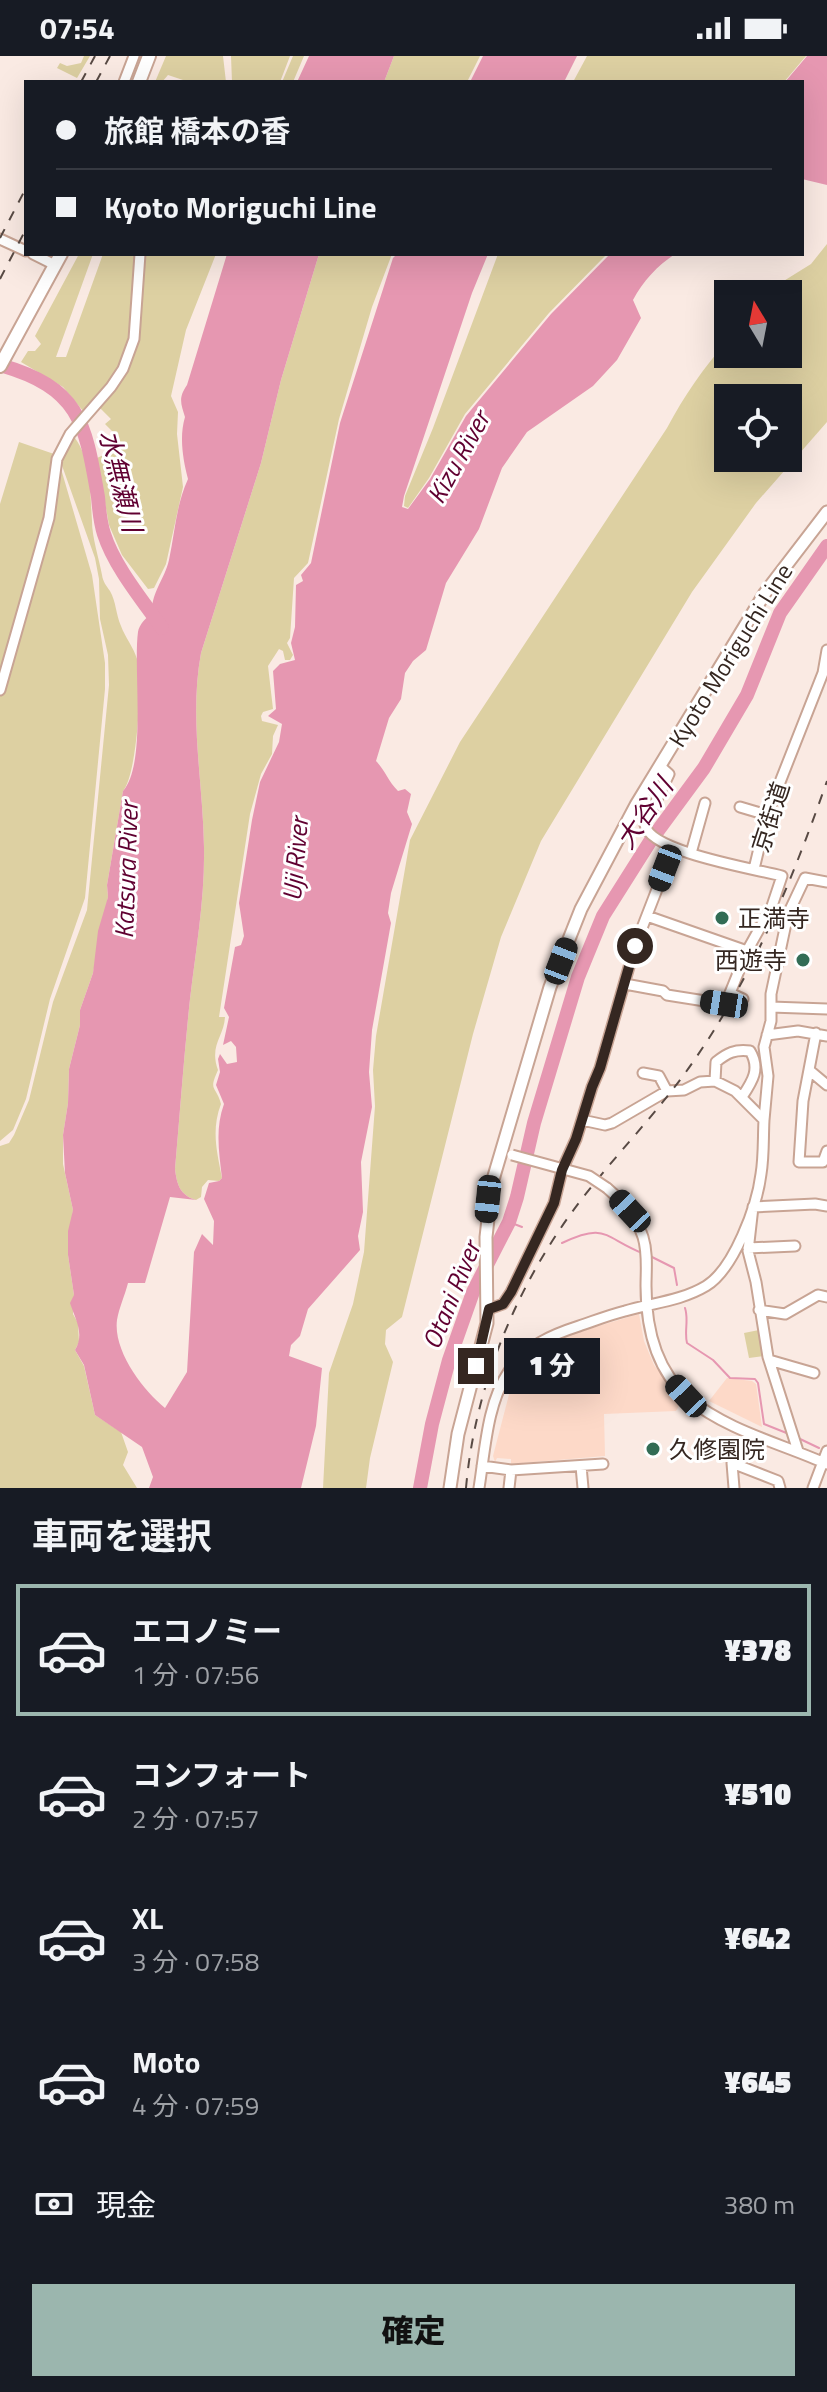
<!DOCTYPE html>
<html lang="ja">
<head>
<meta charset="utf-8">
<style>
  body { margin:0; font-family:"Titillium Web","Noto Sans JP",sans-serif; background:#242831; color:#f1f3f6; height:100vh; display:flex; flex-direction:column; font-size:30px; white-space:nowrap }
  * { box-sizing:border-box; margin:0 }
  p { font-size:26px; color:#9ea1a6 }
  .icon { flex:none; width:44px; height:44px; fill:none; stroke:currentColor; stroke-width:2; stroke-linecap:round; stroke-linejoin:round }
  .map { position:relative; height:1432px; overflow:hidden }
  .sheet { display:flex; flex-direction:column; background:#171b24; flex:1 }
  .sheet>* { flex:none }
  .banner { position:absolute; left:24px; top:24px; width:780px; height:176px; border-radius:0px; box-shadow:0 8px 32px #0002; display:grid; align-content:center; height:176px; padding:0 32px; background:#171b24 }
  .needle { width:52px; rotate:350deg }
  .buttons { position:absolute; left:714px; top:224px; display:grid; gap:16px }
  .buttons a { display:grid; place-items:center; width:88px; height:88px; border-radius:0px; background:#171b24; box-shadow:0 8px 32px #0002; font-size:40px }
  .end { position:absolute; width:36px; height:36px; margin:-18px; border:10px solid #352721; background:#fff; box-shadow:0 0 0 4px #fff }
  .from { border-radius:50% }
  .bubble { position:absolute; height:56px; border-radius:0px; background:#171b24; box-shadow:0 8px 32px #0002; font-size:26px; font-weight:800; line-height:56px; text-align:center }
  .car { position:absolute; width:24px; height:48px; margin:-24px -12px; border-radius:10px; box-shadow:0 0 6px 2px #0007; background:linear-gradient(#222 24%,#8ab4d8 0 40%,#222 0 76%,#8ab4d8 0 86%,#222 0) }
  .banner b { display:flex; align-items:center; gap:28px; height:76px; font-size:30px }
  .banner b+b { border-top:2px solid #363941 }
  .banner i { width:20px; height:20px; background:#f1f3f6 }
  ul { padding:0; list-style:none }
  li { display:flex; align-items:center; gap:24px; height:132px; margin:0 16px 12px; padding:0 16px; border:4px solid transparent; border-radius:0px }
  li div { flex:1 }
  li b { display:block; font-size:30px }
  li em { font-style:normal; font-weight:800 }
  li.current { border-color:#9bb6ae }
  li>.icon { width:72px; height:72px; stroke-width:1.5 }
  h2 { padding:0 32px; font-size:36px; line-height:96px }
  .pay { display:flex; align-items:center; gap:20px; height:88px; padding:0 32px; font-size:30px }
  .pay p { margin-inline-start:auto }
  .primary-button { display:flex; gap:16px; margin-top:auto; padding:16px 32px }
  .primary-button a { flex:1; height:92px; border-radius:0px; background:#9bb6ae; color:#111; font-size:32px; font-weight:800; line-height:92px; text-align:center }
  .status { display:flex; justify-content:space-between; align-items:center; height:56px; padding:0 40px; background:#171b24; direction:ltr }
  .status svg { height:22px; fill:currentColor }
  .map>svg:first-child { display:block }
  .built { fill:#fdd9c8 }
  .green { fill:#ddd0a2; fill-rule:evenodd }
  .water { fill:#e697b1 }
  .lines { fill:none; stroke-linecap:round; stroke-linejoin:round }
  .stream { stroke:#e697b1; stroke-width:2 }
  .river { stroke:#e697b1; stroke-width:14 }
  .minor-casing { stroke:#c8a494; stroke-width:13 }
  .major-casing { stroke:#c8a494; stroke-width:15 }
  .highway-casing { stroke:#c8a494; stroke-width:16 }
  .minor { stroke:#fff; stroke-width:9 }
  .major { stroke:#fff; stroke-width:11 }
  .highway { stroke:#fff; stroke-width:12 }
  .rail { stroke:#584a44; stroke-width:2; stroke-dasharray:10 10; stroke-linecap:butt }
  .minor-bridge-casing { stroke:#c8a494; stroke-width:13; stroke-linecap:butt }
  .minor-bridge { stroke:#fff; stroke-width:9 }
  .route { stroke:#352721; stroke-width:10 }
  .poi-dot { fill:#326c55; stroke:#fff; stroke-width:3 }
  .labels { text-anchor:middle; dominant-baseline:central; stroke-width:6; stroke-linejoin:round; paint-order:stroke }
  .street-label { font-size:24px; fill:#352721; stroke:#fff }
  .poi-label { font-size:24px; fill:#352721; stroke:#fff; text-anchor:start }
  .water-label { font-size:26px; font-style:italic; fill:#600031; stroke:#fff }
</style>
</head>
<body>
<div class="status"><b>07:54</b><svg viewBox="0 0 49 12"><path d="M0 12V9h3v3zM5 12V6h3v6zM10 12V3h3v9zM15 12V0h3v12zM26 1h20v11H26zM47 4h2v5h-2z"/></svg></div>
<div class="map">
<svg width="827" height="1432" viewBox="0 0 827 1432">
  <rect width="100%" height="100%" fill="#faeae3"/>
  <path class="built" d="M639,1258l5,27 10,24 28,36 -6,10 -72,3 1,42 -94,8v-5l-14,-1 -2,4 -2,-6 18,-69 21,-30 26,-19z
    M727,1322l25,3 4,3 6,43 -53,-26z"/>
  <path class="green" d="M84,0h6l-13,22 -20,-10 3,-5 7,3 14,-3z
    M166,0h57l3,26h-44l1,-2 -15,-5 -6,7h-7z
    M231,0h59l-10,26h-48z
    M293,0h11l-11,26h-11z
    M394,0h86l-13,26h-83z
    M587,0h219l-22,26h-211z
    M827,188v178l-71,81 -64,89 -151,249 -40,96 -28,97 -71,283 -16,13 -1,14 8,18 -23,96 -4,30h-43l6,-115 24,-69 11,-52 11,-146 -2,-36 3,-34 34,-196 50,-98 207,-314c17,-32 37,-61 61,-88v14h60v-60h-20l6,-7 37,-23zM728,342h60v60h-60z
    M79,198h14l-37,103h10l37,-103h33c-3,65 2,111 -53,157l-20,-24 -42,-25 7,-11h7l6,-7 -6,-8z
    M146,198h70l-30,76 -15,66 7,16 -1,22 6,53 -17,77 -12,24 -6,1 -26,-34 -13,-30 -12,-67 15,-7 8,-9 -3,-6 -12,-12 6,-5 -12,-12c49,-56 39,-85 47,-153z
    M319,198h73l-20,53 -33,112 -31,144 -14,15 -4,60 -3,5 6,12 -3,5h-5l-2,-9 -4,-2 -11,17 5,43 -10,3 -2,4 1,5 16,4 -5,11 -1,18 -11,20 -11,40 -31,203h6c-1,20 -16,28 -7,53 -10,22 -2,15 3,34 -10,26 -4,48 1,74l-3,3 -11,-1 -6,7 -1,10 -5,3c-16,-5 -19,-15 -21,-31 5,-57 9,-114 15,-170 6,-51 15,-101 14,-152 -1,-66 -15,-129 -3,-194l60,-190 20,-83z
    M498,198h109l-58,59 -84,101 -36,64 -21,30 -4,-2 1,-10 28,-68z
    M75,382c17,24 15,55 17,83 0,17 7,37 10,54 1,7 4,10 8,16 6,10 6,24 11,35 4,11 13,22 16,33 6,22 0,116 -14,132l-16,94 1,12 -15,76 -13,37v15l-11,44 -1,34 -5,32v29l10,46 -5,45 6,40 -1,19 5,9 1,19 -4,8 9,16 11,49 26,17 7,20 -5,13 14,23h-137v-342l9,-3 5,-8 15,-35 24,-98 34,-92 22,-225 -1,-30 -8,-36 -1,-40 -4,-21 -35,-98 10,-20 2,1z
    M19,386l38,13 35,120 13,88v26l-20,209 -35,101 -24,100 -13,31 -13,11v-637z
    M759,1274l5,26 -15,2 -5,-25z"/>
  <path class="water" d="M309,0h85l-10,26h-87z
    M483,0h94l-13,26h-94z
    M807,0h20v129l-25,-6v-97h-17z
    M227,198h92l-38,126 -20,83 -60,190c-12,65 2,128 3,194 1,51 -8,101 -14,152 -6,56 -10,113 -15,170 2,16 5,26 21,31l-26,-3 -25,86h-17c-3,12 -9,25 -11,37 -4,31 26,70 48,88l22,-36 7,-120 8,-18 11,11 1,-24 -10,-22 5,-16 10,-2 3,-3c-3,-26 -7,-49 2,-74l-8,-19 4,-13 -2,-13 2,-5 7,10 10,-2 -1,-15 -5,-6 -8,4 6,-28 -5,-9 11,-61 6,-2 3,-9 -5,-33 13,-83 8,-38 19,-40 3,-18 -14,-8 8,-7 -3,-38 7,-7 15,-4 -4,-17 4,-16 1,-42 7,-4 -2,-6 10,-12 29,-140 53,-165 4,-4h91l-16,39 -68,203 -2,11 6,2 22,-30 36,-63 85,-102 59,-60h65c-18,12 -32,27 -42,46l8,18 -24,42 -24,26 -66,46 -25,36 -23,61 -33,54 -20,67 -13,11 -8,12 -4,26 -12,19 -13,43c9,9 12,20 22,30l7,-2 6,5 -4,18 5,12 -21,69 -3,20 3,10 -19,107 -3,42 3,35 -11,55 2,50 -5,24 2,14 -52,59 -8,27 -9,9 -2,11 33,12 -6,58 -15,62h-152l4,-11 -11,-30 -47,-32 -11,-50 -9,-15c10,-17 0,-31 -5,-47l4,-8 -6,-40v-24l5,-21 -8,-37 -2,-38 5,-32 1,-34 11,-44v-15l13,-37 5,-42 10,-34 -1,-12 16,-94c24,-27 10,-122 15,-159 1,-7 8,-15 14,-18 -1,-22 12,-33 17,-54 6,-28 7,-55 19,-81 -5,-19 -9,-42 -3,-62 -4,-13 -7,-19 2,-32z"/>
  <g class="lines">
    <path class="stream" d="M509,1166l13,5
      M562,1187c44,-21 41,-6 80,10
      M648,1199l26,13 3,17
      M685,1252c4,12 -1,23 2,35l26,17 17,18 25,1 3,4 6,41 25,10
      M798,1382l21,10"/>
    <path class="river" d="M0,309c80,23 85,57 98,132 1,12 2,25 6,37 10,32 39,67 58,94
      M420,1432l12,-64 17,-64 24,-68 36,-70 8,-25 17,-74 44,-146 25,-61 48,-76 53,-72 43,-73 33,-82 47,-67"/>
    <defs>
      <path id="minor" d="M124,26l10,-26
        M0,183l26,12
        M33,198l22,11
        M0,634l49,-172 8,-59 13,-25 41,-47 12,-18 11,-30 6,-85
        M660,710l9,8 -24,51c5,27 111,44 137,51l-10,30 -25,45
        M740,751l27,8
        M691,797l14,-50
        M754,813l13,-54 56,-142 4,-23
        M647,860l100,35 -17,42 13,6
        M625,928l38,7 4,4 57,9 6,-11
        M771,951l56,2
        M816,977l-13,68 -4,61h24l4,-11
        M767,979l31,-4 29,5
        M809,1014l18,15
        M643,1017l16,3 8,15
        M582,1064l23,5 7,-2 55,-32 17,-1 16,-8 15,-1
        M764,1064l4,-44 -4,-29 7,-26v-27l17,-80 17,-36 22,4
        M607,1132c16,14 29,28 36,49 5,16 3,33 3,49 0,42 9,83 42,112 38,32 94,46 139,66
        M748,1192l47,-2
        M489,1253l14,-5 8,-12 43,-89 8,-33 14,-31 16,-52 8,-19 35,-122 38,-98
        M759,1254l26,4 33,-19 9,2
        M769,1304l45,13
        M798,1395l-30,-94 -12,-75 -8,-31 5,-44 62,-3 12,2
        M482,1410l29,4 92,-6
        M581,1410l2,22
        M479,1432c6,-37 8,-85 30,-117 17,-25 42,-36 70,-45 15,-5 30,-11 46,-15 27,-8 56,-10 81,-25 28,-17 51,-80 55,-112 3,-18 2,-36 3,-54l-29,-29 -20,-10 1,-19c11,-9 19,-13 34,-11 11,18 2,31 -8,46
        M509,1432l2,-18
        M734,1432l-2,-25 46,18 2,7
        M813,1432l14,-37"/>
      <path id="major" d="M450,1432l8,-54 29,-111 -1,-86 6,-54 58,-196 31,-78 55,-104 129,-212 62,-81"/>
      <path id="highway" d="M139,26l10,-26
        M0,310l61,-112"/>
    </defs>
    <use href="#minor" class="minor-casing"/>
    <use href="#major" class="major-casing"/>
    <use href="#highway" class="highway-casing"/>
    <use href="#minor" class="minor"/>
    <use href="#major" class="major"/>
    <use href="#highway" class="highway"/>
    <path class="rail" d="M81,26l14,-26
      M96,26l14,-26
      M0,182l26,-50
      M0,223l26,-50
      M466,1432c9,-104 52,-206 115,-288 37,-48 80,-91 114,-141 59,-85 98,-181 132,-278"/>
    <defs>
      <path id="minor-bridge" d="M512,1099l77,21 18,12"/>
    </defs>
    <use href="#minor-bridge" class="minor-bridge-casing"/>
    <use href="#minor-bridge" class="minor-bridge"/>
  </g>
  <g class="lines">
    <path class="route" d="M476,1310l13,-57 14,-5 8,-12 43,-89 8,-33 14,-31 16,-52 8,-19 35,-122"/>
  </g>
  <g class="poi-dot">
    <circle cx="722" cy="862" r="8"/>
    <circle cx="803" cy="904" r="8"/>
    <circle cx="653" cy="1393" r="8"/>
  </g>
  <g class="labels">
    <g class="street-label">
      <text transform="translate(730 599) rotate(-58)">Kyoto Moriguchi Line</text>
      <text transform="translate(770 761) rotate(-72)">京街道</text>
    </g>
    <g class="poi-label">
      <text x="738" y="862">正満寺</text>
      <text x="787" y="904" text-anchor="end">西遊寺</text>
      <text x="669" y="1393">久修園院</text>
    </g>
    <g class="water-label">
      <text transform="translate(458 401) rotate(-61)">Kizu River</text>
      <text transform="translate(121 425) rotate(76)">水無瀬川</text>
      <text transform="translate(644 757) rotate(-56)">大谷川</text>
      <text transform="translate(295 803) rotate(-85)">Uji River</text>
      <text transform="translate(126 814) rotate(-88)">Katsura River</text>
      <text transform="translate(451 1239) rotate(-68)">Otani River</text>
    </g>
  </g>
</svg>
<div class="buttons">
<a><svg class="needle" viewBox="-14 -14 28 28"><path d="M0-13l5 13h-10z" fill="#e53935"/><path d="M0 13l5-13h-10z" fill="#9ea1a6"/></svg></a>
<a><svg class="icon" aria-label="locate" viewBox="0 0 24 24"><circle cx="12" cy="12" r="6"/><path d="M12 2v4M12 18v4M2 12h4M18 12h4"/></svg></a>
</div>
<i class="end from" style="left:635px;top:890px"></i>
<i class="end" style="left:476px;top:1310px"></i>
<div class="bubble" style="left:504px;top:1282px;width:96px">1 分</div>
<i class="car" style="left:665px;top:812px;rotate:201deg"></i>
<i class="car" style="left:561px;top:905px;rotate:21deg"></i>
<i class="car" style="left:724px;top:948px;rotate:279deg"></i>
<i class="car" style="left:488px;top:1143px;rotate:186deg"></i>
<i class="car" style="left:630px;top:1155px;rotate:317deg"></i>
<i class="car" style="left:686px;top:1340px;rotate:317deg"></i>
<div class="banner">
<b><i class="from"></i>旅館 橋本の香</b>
<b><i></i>Kyoto Moriguchi Line</b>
</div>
</div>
<section class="sheet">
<h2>車両を選択</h2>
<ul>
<li class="current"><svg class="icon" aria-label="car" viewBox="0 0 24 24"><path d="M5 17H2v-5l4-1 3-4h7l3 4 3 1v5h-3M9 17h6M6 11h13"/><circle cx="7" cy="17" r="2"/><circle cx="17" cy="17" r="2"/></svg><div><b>エコノミー</b><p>1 分 · 07:56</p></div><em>¥378</em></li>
<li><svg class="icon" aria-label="car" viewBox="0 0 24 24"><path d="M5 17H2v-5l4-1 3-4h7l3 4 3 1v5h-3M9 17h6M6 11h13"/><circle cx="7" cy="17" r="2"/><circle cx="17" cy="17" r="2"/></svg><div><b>コンフォート</b><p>2 分 · 07:57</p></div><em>¥510</em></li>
<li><svg class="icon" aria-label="car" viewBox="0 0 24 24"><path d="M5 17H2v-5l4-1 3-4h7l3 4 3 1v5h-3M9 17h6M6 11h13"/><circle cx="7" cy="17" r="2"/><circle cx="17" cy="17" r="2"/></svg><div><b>XL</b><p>3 分 · 07:58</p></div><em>¥642</em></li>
<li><svg class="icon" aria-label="car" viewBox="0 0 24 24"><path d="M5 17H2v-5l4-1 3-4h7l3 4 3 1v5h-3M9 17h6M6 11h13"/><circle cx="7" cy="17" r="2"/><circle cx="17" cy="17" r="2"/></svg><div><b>Moto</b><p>4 分 · 07:59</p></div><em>¥645</em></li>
</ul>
<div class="pay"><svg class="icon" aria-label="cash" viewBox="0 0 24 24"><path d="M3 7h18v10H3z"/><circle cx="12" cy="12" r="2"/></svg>現金<p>380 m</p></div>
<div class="primary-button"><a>確定</a></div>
</section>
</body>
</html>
